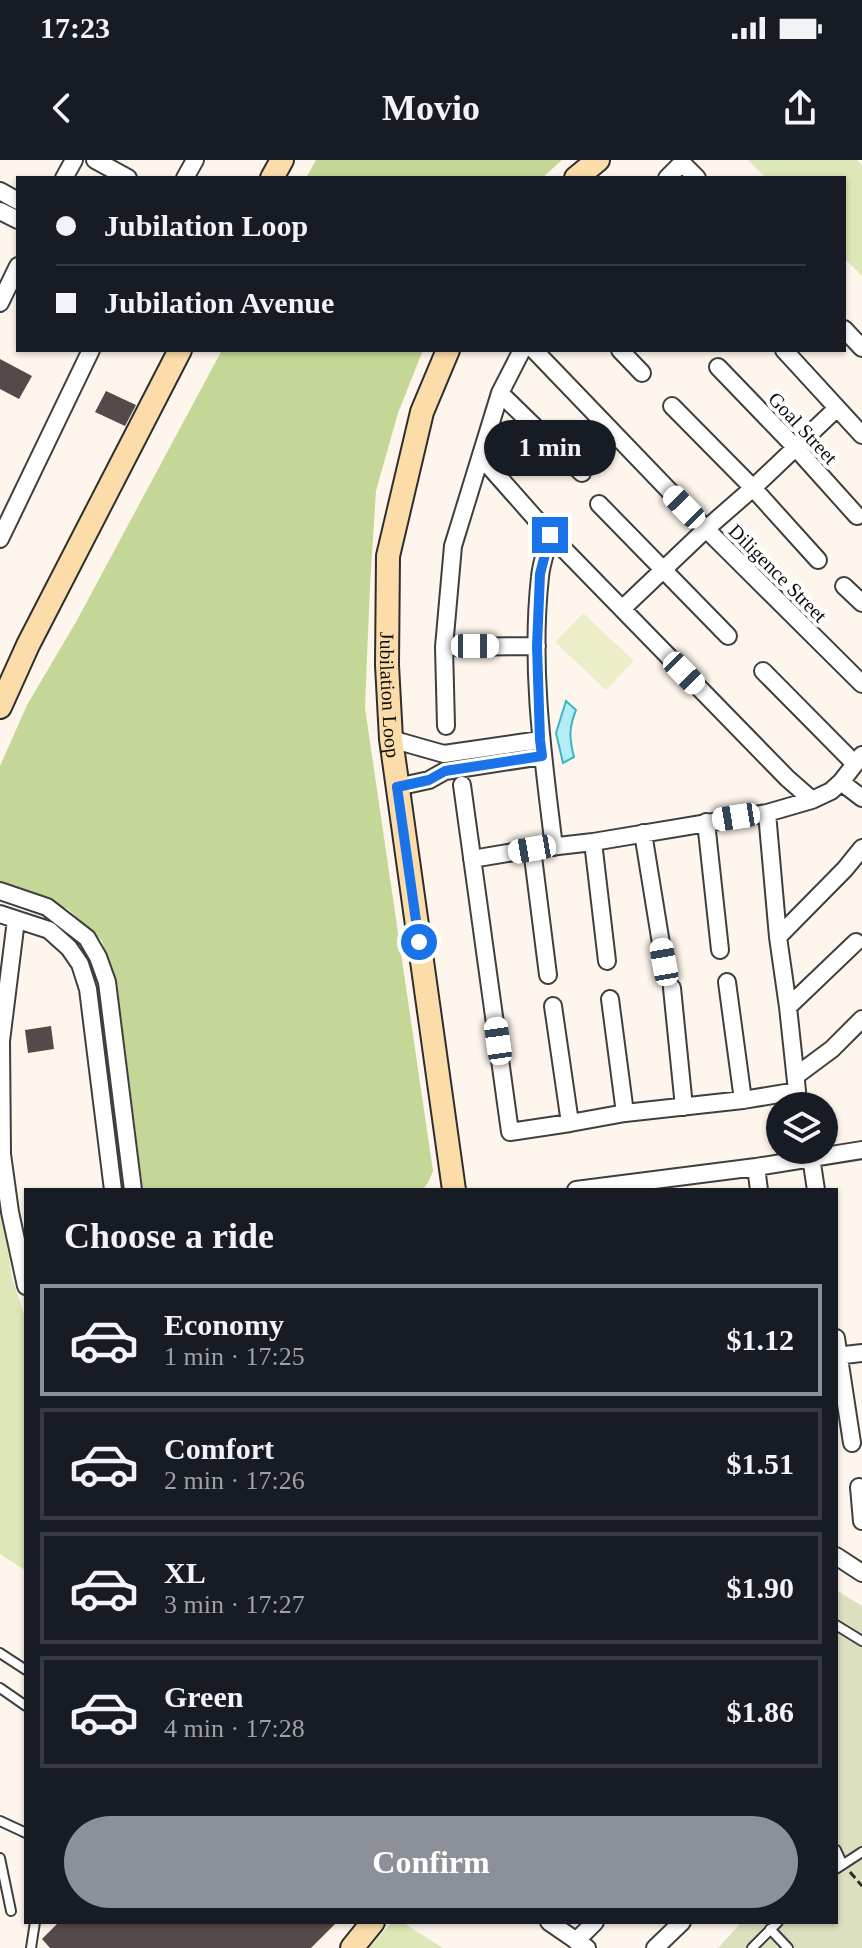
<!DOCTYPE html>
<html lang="en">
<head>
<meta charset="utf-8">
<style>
  body { margin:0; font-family:Georgia,serif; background:#20242c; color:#f1f3f6; height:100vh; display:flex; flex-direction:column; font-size:30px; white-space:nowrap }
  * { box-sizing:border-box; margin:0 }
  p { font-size:26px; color:#9ea1a6 }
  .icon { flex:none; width:44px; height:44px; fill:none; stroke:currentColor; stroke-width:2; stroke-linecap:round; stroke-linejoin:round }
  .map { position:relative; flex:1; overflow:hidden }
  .side { position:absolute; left:24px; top:1028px; width:814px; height:736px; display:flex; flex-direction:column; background:#171b24; border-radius:0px; box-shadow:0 2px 6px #0004 }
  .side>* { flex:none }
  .guide { position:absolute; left:16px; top:16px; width:830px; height:176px; border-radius:0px; box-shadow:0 2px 6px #0004; display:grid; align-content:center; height:176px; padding:0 40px; background:#171b24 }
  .fabs { position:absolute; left:766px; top:932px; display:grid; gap:16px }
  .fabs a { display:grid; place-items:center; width:72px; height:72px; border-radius:50%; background:#171b24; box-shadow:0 2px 6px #0004; font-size:40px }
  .end { position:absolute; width:36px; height:36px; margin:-18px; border:10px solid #1a73e8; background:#fff; box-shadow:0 0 0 4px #fff }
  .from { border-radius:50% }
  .bubble { position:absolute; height:56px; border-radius:28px; background:#171b24; box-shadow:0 2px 6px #0004; font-size:26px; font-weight:600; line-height:56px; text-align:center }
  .car { position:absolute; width:24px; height:48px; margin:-24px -12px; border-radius:10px; box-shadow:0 0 6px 2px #0007; background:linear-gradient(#fff 24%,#345 0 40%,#fff 0 76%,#345 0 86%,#fff 0) }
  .guide b { display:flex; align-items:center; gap:28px; height:76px; font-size:30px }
  .guide b+b { border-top:2px solid #363941 }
  .guide i { width:20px; height:20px; background:#f1f3f6 }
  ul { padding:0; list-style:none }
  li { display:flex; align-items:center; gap:24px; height:112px; margin:0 16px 12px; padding:0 24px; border:4px solid #363941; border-radius:0px }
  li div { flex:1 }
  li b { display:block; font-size:30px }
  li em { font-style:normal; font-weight:600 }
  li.on { border-color:#8c9099 }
  li>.icon { width:72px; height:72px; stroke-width:1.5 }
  h2 { padding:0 40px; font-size:36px; line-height:96px }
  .cta { display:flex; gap:16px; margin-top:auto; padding:16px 40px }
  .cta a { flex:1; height:92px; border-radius:48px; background:#8c9099; color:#fff; font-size:32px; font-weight:600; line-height:92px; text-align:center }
  .status { display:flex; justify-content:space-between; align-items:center; height:56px; padding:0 40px; background:#171b24; direction:ltr }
  .status svg { height:22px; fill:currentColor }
  header { display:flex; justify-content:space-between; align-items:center; height:104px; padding:0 40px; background:#171b24; font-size:36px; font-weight:600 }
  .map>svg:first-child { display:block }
  .green { fill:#dde7b7 }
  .forest { fill:#c5d797 }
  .cemetery { fill:#dddfbf }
  .pitch { fill:#ebeec9 }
  .water { fill:#b3ecf3; stroke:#3db5c8; stroke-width:2 }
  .building { fill:#544a49 }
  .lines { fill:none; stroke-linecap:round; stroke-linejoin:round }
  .lane-casing { stroke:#3f3f3f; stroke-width:12 }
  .street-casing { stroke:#3f3f3f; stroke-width:20 }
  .secondary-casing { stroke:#2e2e2e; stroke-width:26 }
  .path { stroke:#2e2e2e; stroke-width:3; stroke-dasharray:8 4; stroke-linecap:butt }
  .lane { stroke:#fff; stroke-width:8 }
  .street { stroke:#fff; stroke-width:16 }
  .secondary { stroke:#fcddaa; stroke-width:22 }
  .route { stroke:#1a73e8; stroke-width:10 }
  .labels { text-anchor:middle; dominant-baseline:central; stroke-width:8; stroke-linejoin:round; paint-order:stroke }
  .street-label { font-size:20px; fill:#0c0c0c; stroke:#fff }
</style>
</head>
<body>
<div class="status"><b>17:23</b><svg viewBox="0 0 49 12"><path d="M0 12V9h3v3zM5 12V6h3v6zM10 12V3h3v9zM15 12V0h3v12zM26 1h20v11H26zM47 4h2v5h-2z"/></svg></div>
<header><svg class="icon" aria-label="back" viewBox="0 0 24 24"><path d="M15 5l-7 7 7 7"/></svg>Movio<svg class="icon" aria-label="share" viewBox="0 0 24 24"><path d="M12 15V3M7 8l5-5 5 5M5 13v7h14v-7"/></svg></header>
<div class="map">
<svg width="862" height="1788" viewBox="0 0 862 1788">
  <rect width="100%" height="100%" fill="#fef6ec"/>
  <path class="green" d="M748,0h109l5,5v111l-18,-18v-80h-78z
    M0,1037l12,80 14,44v250l-26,-17z
    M392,1762h10l41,26h-74z"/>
  <path class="forest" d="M316,0h246l-20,18h-236z
    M222,190h201l-25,63 -22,78 -6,94 -5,123 68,463 -5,12 -6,7h-279l-27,-206 -14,-43 -34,-32 -68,-26v-117l27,-61 49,-83z"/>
  <path class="cemetery" d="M836,1430l26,16v342h-144l24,-26h94z"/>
  <path class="pitch" d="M583,453l51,48 -28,29 -51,-48z"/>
  <path class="water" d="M566,541l10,9c-7,17 -7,28 -2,47l-11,6 -7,-30z"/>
  <path class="building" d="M0,199l32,17 -13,23 -19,-10z
    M106,231l30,14 -11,21 -30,-14z
    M51,866l3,23 -26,4 -3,-23z
    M59,1762h278l-26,26h-261l-8,-9z"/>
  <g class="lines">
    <defs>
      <path id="lane" d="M836,1465l26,16
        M0,1493l26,17
        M0,1528l26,18
        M0,1661l26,12
        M836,1690l6,13
        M0,1698l11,53
        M836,1709l26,-17
        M770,1769l18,19
        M31,1788l4,-26
        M752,1788l26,-26"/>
      <path id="street" d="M95,0l33,18
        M64,18l10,-18
        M185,18l10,-18
        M667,18l15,-15 15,15
        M0,31l18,10
        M0,51l18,9
        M0,143l18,-37
        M844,169l18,19
        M534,190l172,179 156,155
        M620,190l22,23
        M784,190l78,85
        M718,207l78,81 61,68
        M500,233l82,80
        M672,246l81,82 65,72
        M481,297l69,78 237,243 25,22
        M599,344l129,132
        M550,375c-3,14 -9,28 -10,42 -10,90 3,181 14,270
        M0,379l91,-189
        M844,426l18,17
        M622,449l84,-80 47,-41 83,-79
        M444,487l93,-1
        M763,511l92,93
        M446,566l-2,-79 9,-101 47,-153 22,-43
        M391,579l53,15 96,-14
        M841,622l21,16
        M462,625l48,347 60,-9 55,-10 118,-13 54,-9 -9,-84 -10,-70 -11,-124
        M397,627l32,-7 16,-9 97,-15
        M706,662l14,128
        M643,673l21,129
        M593,682l14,119
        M532,689l16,126
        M472,699l60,-10 61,-7 174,-29 45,-13 19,-9 10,-9 21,-27
        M0,731l47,16 40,31 11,19 9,25 26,208
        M0,754l49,16 20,18 11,16 8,25 25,201
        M16,760l-15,121 1,113 8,58 16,74
        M778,777l67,-68 17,-21
        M727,822l16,118
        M672,828l12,119
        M610,839l15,114
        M553,846l17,117
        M788,847l68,-65
        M797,915l35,-26 30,-30
        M811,997l5,33
        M756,1007l3,23
        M576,1030l180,-23 106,-17
        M836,1178l16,105
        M836,1196l26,-3
        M859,1327l3,34
        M836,1396l26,17
        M549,1762l38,26
        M576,1781l19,-19
        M655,1788l27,-26"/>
      <g id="secondary">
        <path d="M272,18l10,-18"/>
        <path d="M576,18l22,-18"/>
        <path id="s1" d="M448,190l-26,62 -34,144 -1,109 4,74 63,451"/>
        <path d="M0,547l28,-62 152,-295"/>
        <path d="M352,1788l21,-26"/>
      </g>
    </defs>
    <use href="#lane" class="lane-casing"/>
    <use href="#street" class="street-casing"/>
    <use href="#secondary" class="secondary-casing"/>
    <path class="path" d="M850,1712l12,14"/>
    <use href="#lane" class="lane"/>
    <use href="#street" class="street"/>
    <use href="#secondary" class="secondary"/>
  </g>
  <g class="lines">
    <path class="route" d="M419,782l-22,-155 32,-7 16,-9 97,-15 -2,-16 -3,-94 3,-72 10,-39"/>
  </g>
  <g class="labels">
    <g class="street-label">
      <text transform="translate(803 268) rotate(47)">Goal Street</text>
      <text transform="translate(778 413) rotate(45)">Diligence Street</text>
      <text stroke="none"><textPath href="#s1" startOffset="354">Jubilation Loop</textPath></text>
    </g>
  </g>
</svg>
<div class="fabs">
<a><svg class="icon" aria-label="layers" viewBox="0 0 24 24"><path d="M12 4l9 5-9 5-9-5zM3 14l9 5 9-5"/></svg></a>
</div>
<i class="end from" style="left:419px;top:782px"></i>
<i class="end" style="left:550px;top:375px"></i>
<div class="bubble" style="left:484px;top:260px;width:132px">1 min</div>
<i class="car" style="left:684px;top:347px;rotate:316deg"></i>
<i class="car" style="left:475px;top:486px;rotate:90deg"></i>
<i class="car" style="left:684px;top:513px;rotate:136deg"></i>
<i class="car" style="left:736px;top:657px;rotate:261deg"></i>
<i class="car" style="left:532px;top:689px;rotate:260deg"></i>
<i class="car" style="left:664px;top:802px;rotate:350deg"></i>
<i class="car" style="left:498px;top:881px;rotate:352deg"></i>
<div class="guide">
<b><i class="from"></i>Jubilation Loop</b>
<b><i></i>Jubilation Avenue</b>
</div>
<section class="side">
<h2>Choose a ride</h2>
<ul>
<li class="on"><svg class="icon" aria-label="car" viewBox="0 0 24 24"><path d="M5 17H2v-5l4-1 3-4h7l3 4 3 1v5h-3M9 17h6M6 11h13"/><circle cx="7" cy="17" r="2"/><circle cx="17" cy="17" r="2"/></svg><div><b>Economy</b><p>1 min · 17:25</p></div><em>$1.12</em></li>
<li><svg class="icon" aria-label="car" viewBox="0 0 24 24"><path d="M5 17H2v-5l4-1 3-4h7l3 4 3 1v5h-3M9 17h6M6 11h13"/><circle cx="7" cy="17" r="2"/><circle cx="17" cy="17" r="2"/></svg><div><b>Comfort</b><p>2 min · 17:26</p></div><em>$1.51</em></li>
<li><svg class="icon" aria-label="car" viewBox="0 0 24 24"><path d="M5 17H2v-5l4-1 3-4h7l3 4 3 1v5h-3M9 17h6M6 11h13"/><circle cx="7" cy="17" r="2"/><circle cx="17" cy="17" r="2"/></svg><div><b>XL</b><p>3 min · 17:27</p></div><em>$1.90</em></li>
<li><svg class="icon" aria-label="car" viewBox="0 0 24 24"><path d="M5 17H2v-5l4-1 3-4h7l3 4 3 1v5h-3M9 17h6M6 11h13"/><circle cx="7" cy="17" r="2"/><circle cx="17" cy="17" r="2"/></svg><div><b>Green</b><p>4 min · 17:28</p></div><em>$1.86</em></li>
</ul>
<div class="cta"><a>Confirm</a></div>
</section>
</div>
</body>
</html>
